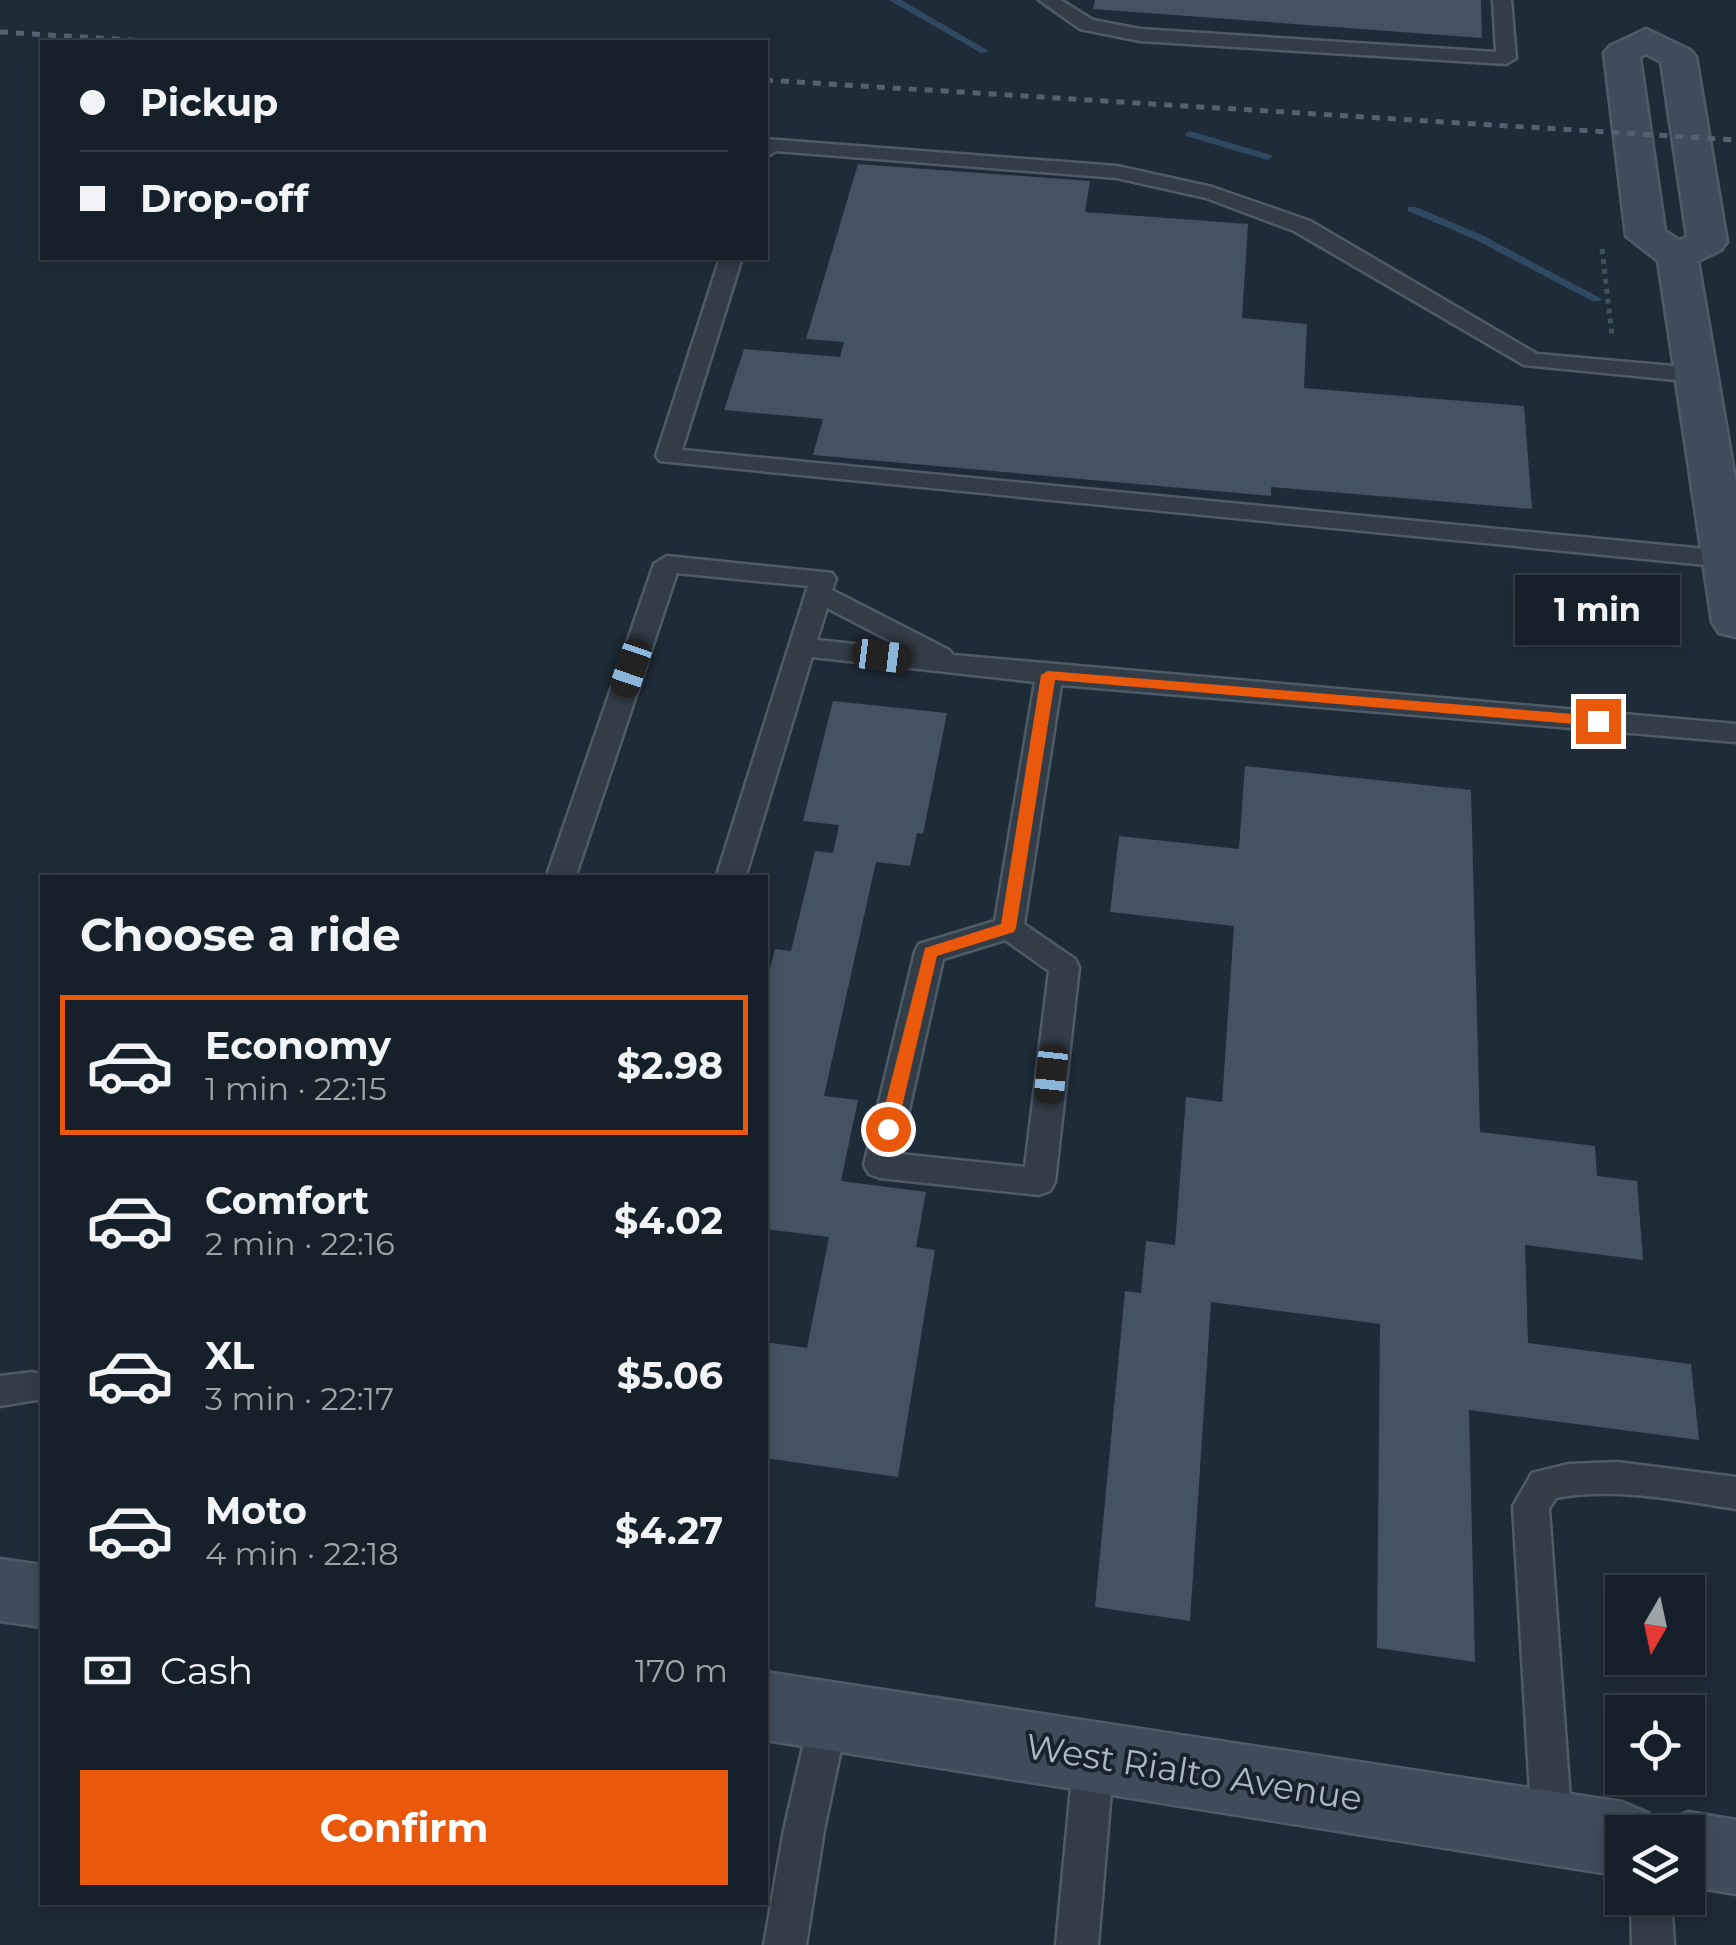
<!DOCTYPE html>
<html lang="en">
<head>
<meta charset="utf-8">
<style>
  body { margin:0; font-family:Montserrat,sans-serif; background:#232d36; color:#f1f3f6; height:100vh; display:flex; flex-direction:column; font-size:38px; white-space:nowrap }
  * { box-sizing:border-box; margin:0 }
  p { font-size:32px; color:#9ea3a8 }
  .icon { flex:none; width:55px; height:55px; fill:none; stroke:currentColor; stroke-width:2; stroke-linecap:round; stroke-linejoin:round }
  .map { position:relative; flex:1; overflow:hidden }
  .sheet { position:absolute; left:40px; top:875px; width:728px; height:1030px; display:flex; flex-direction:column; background:#16202a; border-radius:0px; box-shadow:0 5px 15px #0003,0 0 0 2px #353e47 }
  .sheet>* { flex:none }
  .guide { position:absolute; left:40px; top:40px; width:728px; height:220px; border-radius:0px; box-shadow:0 5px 15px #0003,0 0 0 2px #353e47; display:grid; align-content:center; height:220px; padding:0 40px; background:#16202a }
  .needle { width:65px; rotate:189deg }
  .fabs { position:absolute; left:1605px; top:1575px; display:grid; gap:20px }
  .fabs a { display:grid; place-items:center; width:100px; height:100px; border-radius:0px; background:#16202a; box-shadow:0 5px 15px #0003,0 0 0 2px #353e47; font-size:50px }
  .end { position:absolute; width:45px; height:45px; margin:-22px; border:12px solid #ea580c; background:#fff; box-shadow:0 0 0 5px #fff }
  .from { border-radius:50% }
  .bubble { position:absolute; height:70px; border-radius:0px; background:#16202a; box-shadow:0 5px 15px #0003,0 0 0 2px #353e47; font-size:32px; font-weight:700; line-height:70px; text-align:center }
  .car { position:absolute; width:30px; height:60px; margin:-30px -15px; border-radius:12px; box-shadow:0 0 8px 2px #0007; background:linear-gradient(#222 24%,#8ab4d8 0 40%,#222 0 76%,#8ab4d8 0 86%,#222 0) }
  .guide b { display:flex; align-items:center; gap:35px; height:95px; font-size:38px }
  .guide b+b { border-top:2px solid #353e47 }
  .guide i { width:25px; height:25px; background:#f1f3f6 }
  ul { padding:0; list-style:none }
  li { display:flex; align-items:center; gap:30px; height:140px; margin:0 20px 15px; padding:0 20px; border:5px solid transparent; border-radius:0px }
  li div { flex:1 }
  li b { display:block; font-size:38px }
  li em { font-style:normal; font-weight:700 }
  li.selected { border-color:#ea580c }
  li>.icon { width:90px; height:90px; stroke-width:1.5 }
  h2 { padding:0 40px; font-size:45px; line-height:120px }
  .pay { display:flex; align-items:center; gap:25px; height:110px; padding:0 40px; font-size:38px }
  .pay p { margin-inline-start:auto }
  .button { display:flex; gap:20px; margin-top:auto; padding:20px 40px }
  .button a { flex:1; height:115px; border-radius:0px; background:#ea580c; color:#fff; font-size:40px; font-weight:700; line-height:115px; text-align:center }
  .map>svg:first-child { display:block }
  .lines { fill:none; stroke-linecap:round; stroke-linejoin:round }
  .stream { fill:#304960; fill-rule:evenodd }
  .building { fill:#445362 }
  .lane-casing { stroke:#4f5b66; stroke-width:5 }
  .secondary-casing { stroke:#4f5b66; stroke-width:5 }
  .path { stroke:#3d5556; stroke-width:5; stroke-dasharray:5 5; stroke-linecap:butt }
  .lane { fill:#323d48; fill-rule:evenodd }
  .secondary { fill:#3f4c5b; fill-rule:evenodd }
  .rail { stroke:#536170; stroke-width:5; stroke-dasharray:8 8; stroke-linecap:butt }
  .route { fill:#ea580c }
  .labels { text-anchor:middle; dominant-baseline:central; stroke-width:8; stroke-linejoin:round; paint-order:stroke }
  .near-street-label { font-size:35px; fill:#abb8c5; stroke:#17222c }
</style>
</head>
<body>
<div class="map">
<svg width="1736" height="1945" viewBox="0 0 1736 1945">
  <rect width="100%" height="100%" fill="#1e2b38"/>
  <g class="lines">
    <path class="stream" d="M889,0h12l88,51 -8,2z
      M1190,131l81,24 1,2 -5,3 -81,-24 -1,-2z
      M1408,207h8l66,28 120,64 -2,2h-8l-118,-62 -66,-28z"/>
  </g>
  <path class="building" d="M1095,0h386l1,38 -389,-29z
    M858,164l232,17 -5,31 163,12 -6,94 65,6 -3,64 220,18 8,103 -261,-22v9l-458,-41 10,-36 -99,-9 20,-61 96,8 4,-15 -38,-3z
    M833,701l114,12 -24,121 -6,-1 -7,33 -34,-4 -52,234 34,4 -17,81 85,11 -10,55 19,3 -37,227 -133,-19v-116l42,6 22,-111 -64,-8v-240l10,-40 16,2 24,-100 18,2 6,-28 -36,-4z
    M1245,766l226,24 9,342 115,14 2,30 40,5 6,79 -118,-15 3,98 163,21 8,76 -230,-30 6,252 -98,-14 3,-324 -169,-22 -21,319 -95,-14 30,-316 16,2 5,-52 29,4 11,-148 36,5 12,-176 -124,-14 9,-76 120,13z"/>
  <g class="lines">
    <defs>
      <path id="lane" d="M1039,0h22l32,20 47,9 356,23 -3,-52h18l5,58 -10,6 -366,-23 -60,-12z
        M765,139l352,27 95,21 98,34 227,133 159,14 11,7 -11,7 -172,-17 -230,-134 -88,-33 -89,-20 -341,-27 -11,7z
        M720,258h22l-60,192 1044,101 9,2 1,10 -10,4 -1066,-106 -4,-5z
        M667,556l165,17 4,6 -4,11 117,60 4,5 783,69v18l-675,-57 -37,239 51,35 4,8 -24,215 -5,9 -11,4 -159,-17 -11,-4 -5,-9 51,-213 4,-8 76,-23 40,-239 -223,-25 -67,221h-29l92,-292 -131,-13 -102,305h-29l108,-314zM827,608l81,42 -91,-10zM1005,940l44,31 -24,196 -126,-13 44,-195z
        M33,1372l9,3v24l-42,7v-30z
        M1617,1462l119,15v32c-59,-9 -120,-22 -180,-11l-7,11 23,318 -6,14 -14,6 -14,-6 -6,-14 -19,-321 19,-33 37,-9z
        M829,1697l14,6 5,13 -24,114 -18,115h-42l20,-115 26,-114 5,-13z
        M1094,1737l14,6 6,13 -16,189h-42l18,-189 6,-13z
        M1631,1898h40l3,47h-42z"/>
      <path id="secondary" d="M1646,29l44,21 6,7 31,185 -6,8 -23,11 38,223v153l-17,-4 -7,-11 -54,-361 -32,-25 -22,-183 6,-7zM1646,54l15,8 26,175 -8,3 -14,-9 -25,-174z
        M0,1559l42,6v62l-42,-6z
        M765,1672l857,130 26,11 8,19h-34v44l-857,-136z
        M1688,1812l48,8v74l-48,-8v-54h-30l4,-9z"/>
    </defs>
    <use href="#lane" class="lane-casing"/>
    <use href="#secondary" class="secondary-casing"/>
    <path class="path" d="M1602,249l10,86"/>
    <use href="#lane" class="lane"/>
    <use href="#secondary" class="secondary"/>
    <path class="rail" d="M0,32l165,10
      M765,80l971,60"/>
  </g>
  <path class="route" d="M1048,671l550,45 7,5 -7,5 -543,-46 -39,248 -2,4 -77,24 -40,173 -9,7 -6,-2 -3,-5 46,-181 76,-24 40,-249z"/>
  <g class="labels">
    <g class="near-street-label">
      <text transform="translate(1194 1772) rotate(9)">West Rialto Avenue</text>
    </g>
  </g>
</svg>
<div class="fabs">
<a><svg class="needle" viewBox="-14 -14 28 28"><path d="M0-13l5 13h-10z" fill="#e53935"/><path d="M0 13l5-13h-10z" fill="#9ea3a8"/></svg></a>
<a><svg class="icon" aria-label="locate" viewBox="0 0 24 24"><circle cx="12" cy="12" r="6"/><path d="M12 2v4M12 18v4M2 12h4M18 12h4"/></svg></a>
<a><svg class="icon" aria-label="layers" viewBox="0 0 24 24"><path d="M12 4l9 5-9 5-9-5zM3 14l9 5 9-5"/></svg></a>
</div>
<i class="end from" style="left:888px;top:1129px"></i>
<i class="end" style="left:1598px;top:721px"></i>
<div class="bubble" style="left:1515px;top:575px;width:165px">1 min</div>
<i class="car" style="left:882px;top:656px;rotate:97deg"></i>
<i class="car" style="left:631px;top:668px;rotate:199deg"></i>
<i class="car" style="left:1051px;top:1074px;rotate:186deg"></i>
<div class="guide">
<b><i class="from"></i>Pickup</b>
<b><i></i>Drop-off</b>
</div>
<section class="sheet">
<h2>Choose a ride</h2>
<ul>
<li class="selected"><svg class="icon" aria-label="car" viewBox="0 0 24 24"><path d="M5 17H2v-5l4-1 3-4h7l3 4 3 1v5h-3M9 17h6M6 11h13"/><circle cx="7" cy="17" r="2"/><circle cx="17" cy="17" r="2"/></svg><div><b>Economy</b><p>1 min · 22:15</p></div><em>$2.98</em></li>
<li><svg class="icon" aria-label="car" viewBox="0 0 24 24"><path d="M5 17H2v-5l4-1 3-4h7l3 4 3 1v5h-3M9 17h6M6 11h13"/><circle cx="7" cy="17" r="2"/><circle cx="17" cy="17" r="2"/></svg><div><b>Comfort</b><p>2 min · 22:16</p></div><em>$4.02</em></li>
<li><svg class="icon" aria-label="car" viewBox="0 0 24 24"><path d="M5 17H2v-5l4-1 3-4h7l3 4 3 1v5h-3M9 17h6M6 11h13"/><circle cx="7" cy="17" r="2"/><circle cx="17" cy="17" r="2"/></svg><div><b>XL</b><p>3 min · 22:17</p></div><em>$5.06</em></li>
<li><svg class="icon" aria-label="car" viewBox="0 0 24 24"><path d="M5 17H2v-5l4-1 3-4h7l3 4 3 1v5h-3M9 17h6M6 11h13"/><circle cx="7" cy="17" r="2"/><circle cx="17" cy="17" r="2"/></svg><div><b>Moto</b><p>4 min · 22:18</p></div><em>$4.27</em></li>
</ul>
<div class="pay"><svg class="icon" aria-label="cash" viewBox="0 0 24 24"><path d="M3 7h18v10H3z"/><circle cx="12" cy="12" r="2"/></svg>Cash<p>170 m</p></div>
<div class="button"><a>Confirm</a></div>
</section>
</div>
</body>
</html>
